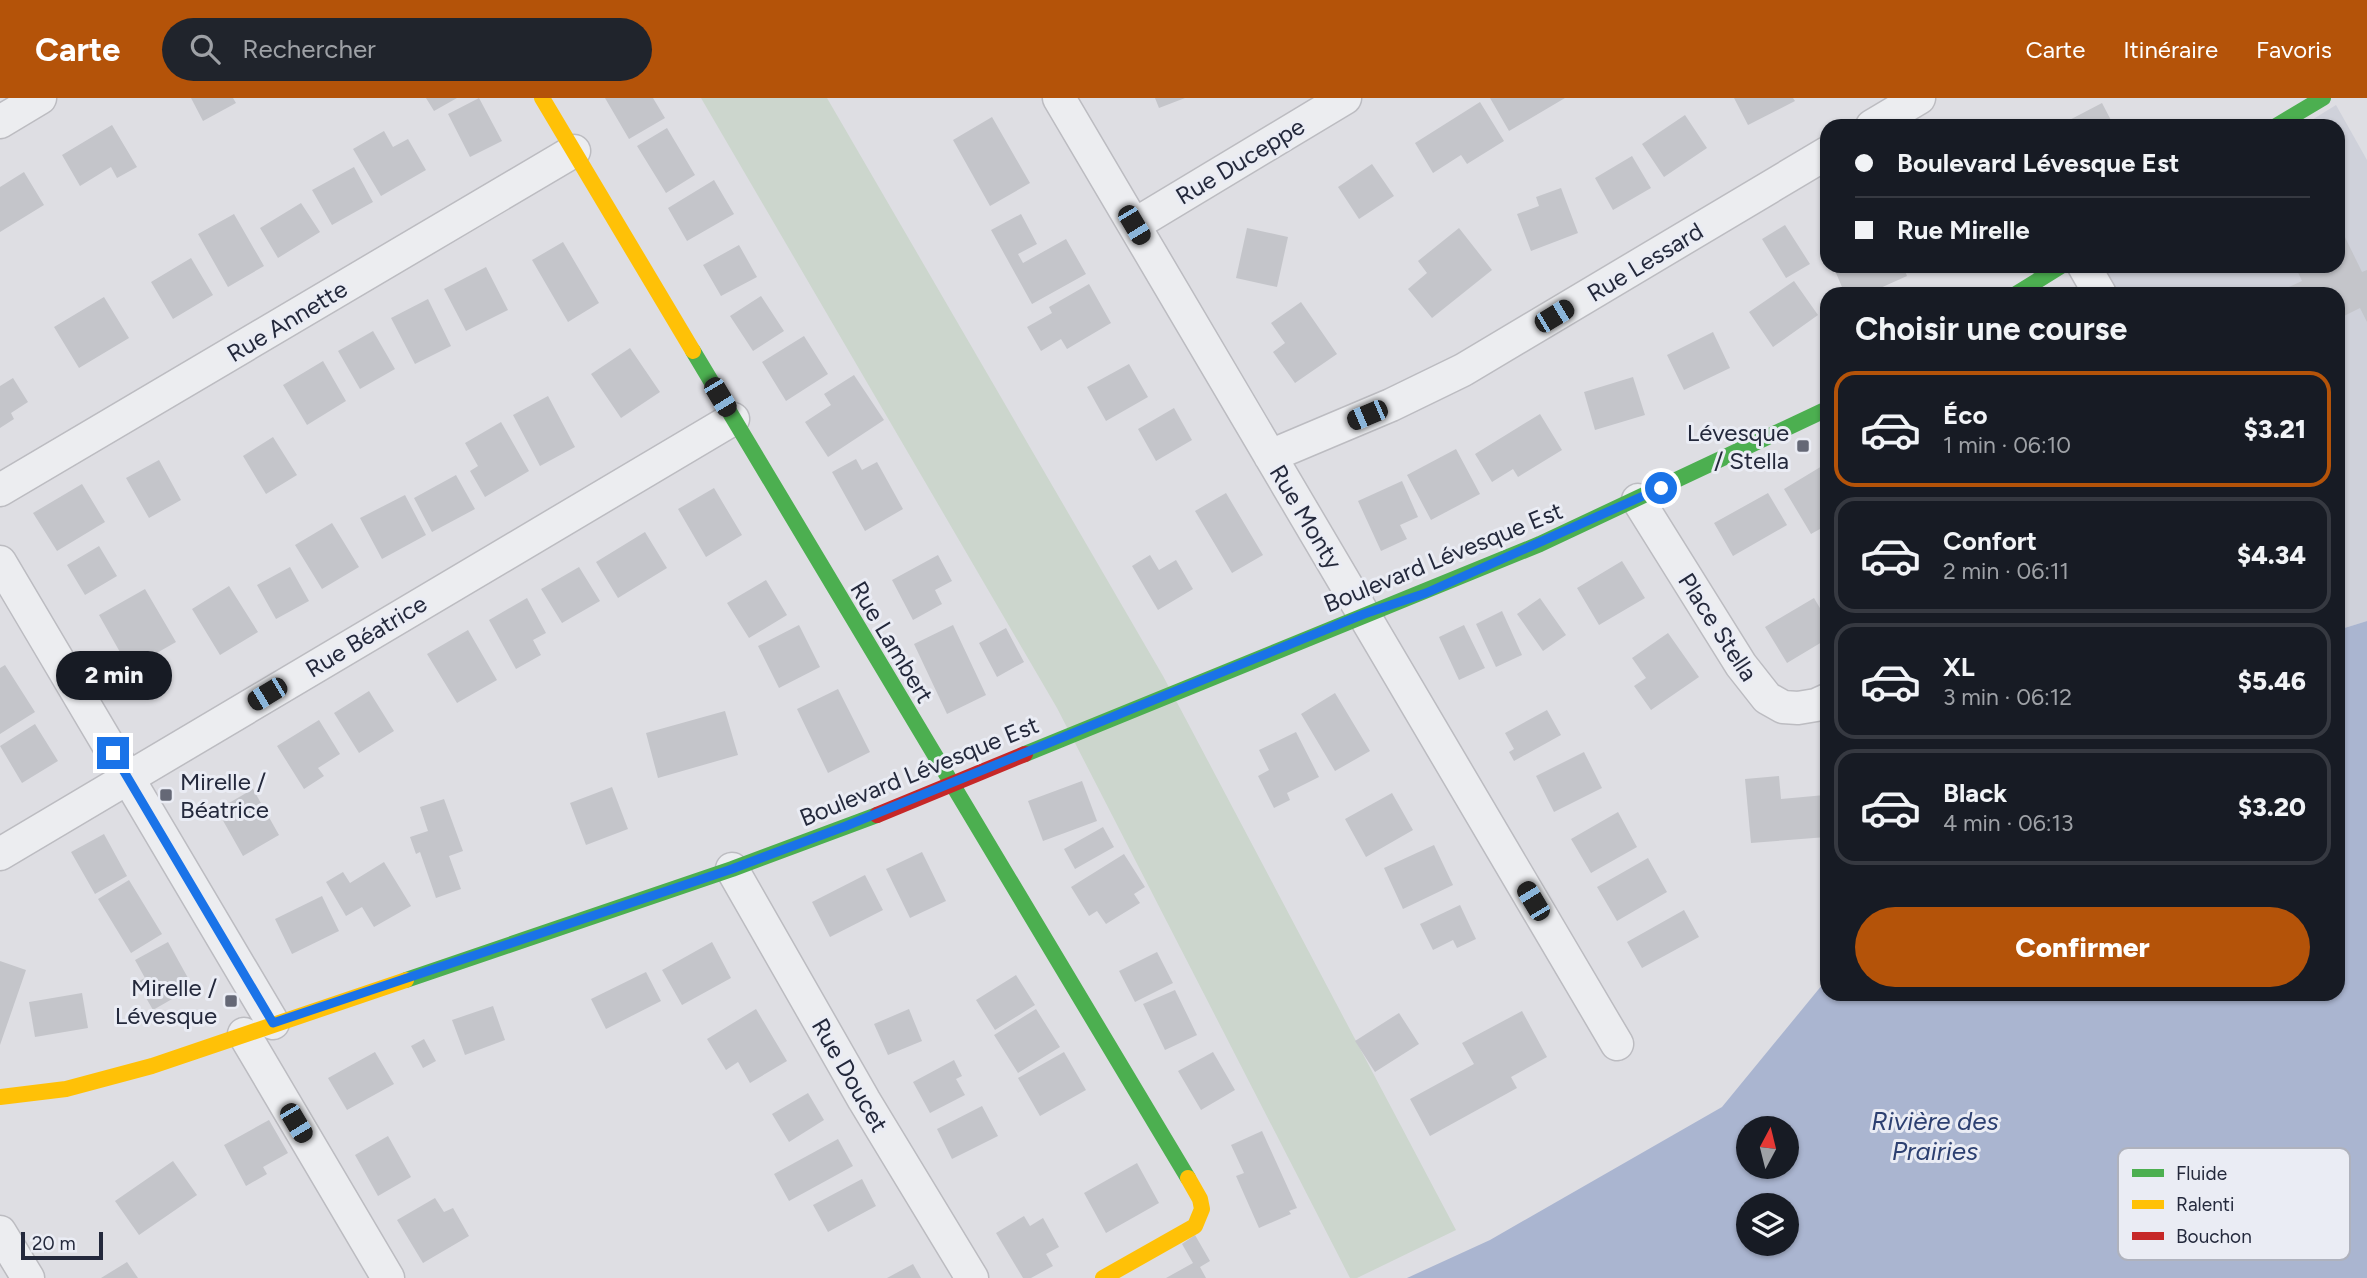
<!DOCTYPE html>
<html lang="fr">
<head>
<meta charset="utf-8">
<style>
  body { margin:0; font-family:Figtree,sans-serif; background:#20242c; color:#f1f3f6; height:100vh; display:flex; flex-direction:column; font-size:26px; white-space:nowrap }
  * { box-sizing:border-box; margin:0 }
  p { font-size:23px; color:#9ea1a6 }
  .icon { flex:none; width:38px; height:38px; fill:none; stroke:currentColor; stroke-width:2; stroke-linecap:round; stroke-linejoin:round }
  .map { position:relative; flex:1; overflow:hidden }
  .details { position:absolute; left:1820px; top:189px; width:525px; height:714px; display:flex; flex-direction:column; background:#171b24; border-radius:21px; box-shadow:0 2px 5px #0004 }
  .details>* { flex:none }
  .hud { position:absolute; left:1820px; top:21px; width:525px; height:154px; border-radius:21px; box-shadow:0 2px 5px #0004; display:grid; align-content:center; height:154px; padding:0 35px; background:#171b24 }
  .needle { width:46px; rotate:7deg }
  .tools { position:absolute; left:1736px; top:1018px; display:grid; gap:14px }
  .tools a { display:grid; place-items:center; width:63px; height:63px; border-radius:50%; background:#171b24; box-shadow:0 2px 5px #0004; font-size:35px }
  .scale { position:absolute; left:21px; bottom:18px; width:82px; box-sizing:border-box; padding-left:7px; border:4px solid #24293c; border-top:0; font-size:19px; line-height:24px; white-space:nowrap; color:#24293c; -webkit-text-stroke:5px #eaecf4; paint-order:stroke }
  .end { position:absolute; width:32px; height:32px; margin:-16px; border:9px solid #1a73e8; background:#fff; box-shadow:0 0 0 4px #fff }
  .from { border-radius:50% }
  .bubble { position:absolute; height:49px; border-radius:24px; background:#171b24; box-shadow:0 2px 5px #0004; font-size:23px; font-weight:800; line-height:49px; text-align:center }
  .car { position:absolute; width:21px; height:42px; margin:-21px -10px; border-radius:9px; box-shadow:0 0 5px 2px #0007; background:linear-gradient(#222 24%,#8ab4d8 0 40%,#222 0 76%,#8ab4d8 0 86%,#222 0) }
  .hud b { display:flex; align-items:center; gap:24px; height:66px; font-size:26px }
  .hud b+b { border-top:2px solid #363941 }
  .hud i { width:18px; height:18px; background:#f1f3f6 }
  ul { padding:0; list-style:none }
  li { display:flex; align-items:center; gap:21px; height:116px; margin:0 14px 10px; padding:0 21px; border:4px solid #363941; border-radius:21px }
  li div { flex:1 }
  li b { display:block; font-size:26px }
  li em { font-style:normal; font-weight:800 }
  li.on { border-color:#b45309 }
  li>.icon { width:63px; height:63px; stroke-width:1.5 }
  h2 { padding:0 35px; font-size:32px; line-height:84px }
  .action { display:flex; gap:14px; margin-top:auto; padding:14px 35px }
  .action a { flex:1; height:80px; border-radius:42px; background:#b45309; color:#fff; font-size:28px; font-weight:800; line-height:80px; text-align:center }
  header { display:flex; align-items:center; gap:42px; box-sizing:border-box; height:98px; padding:0 35px; background:#b45309; color:#fff }
  header strong { font-size:33px }
  nav { display:flex; gap:38px; margin-inline-start:auto; font-size:24px }
  .search { width:490px; height:63px; background:#20242c; display:flex; align-items:center; gap:18px; box-sizing:border-box; padding:0 24px; border-radius:38px; color:#9ea1a6; font-size:26px }
  .map>svg:first-child { display:block }
  .built { fill:#cfd1da }
  .green { fill:#ccd6cd }
  .water { fill:#aab5d0; fill-rule:evenodd }
  .building { fill:#c4c5ca }
  .lines { fill:none; stroke-linecap:round; stroke-linejoin:round }
  .street-casing { stroke:#bcbcc1; stroke-width:35 }
  .street { stroke:#ecedf0; stroke-width:32 }
  .fast { stroke:#4caf50; stroke-width:16 }
  .slow { stroke:#ffc107; stroke-width:16 }
  .jam { stroke:#c62828; stroke-width:16 }
  .route { stroke:#1a73e8; stroke-width:9 }
  .poi-dot { fill:#656876; stroke:#eaecf4; stroke-width:2.5 }
  .labels { text-anchor:middle; dominant-baseline:central; stroke-width:6; stroke-linejoin:round; paint-order:stroke }
  .street-label { font-size:24px; fill:#24293c; stroke:#eaecf4 }
  .poi-label { font-size:24px; fill:#24293c; stroke:#eaecf4; text-anchor:end }
  .water-label { font-size:26px; font-style:italic; fill:#2d4071; stroke:#eaecf4 }
  .key { fill:#eaecf4; stroke:#afb2bd; stroke-width:2 }
  .key-label { font-size:19px; fill:#24293c }
</style>
</head>
<body>
<header>
<strong>Carte</strong>
<div class="search"><svg class="icon" aria-label="search" viewBox="0 0 24 24"><circle cx="10" cy="10" r="6"/><path d="M15 15l6 6"/></svg>Rechercher</div>
<nav><a>Carte</a><a>Itinéraire</a><a>Favoris</a></nav>
</header>
<div class="map">
<svg width="2367" height="1180" viewBox="0 0 2367 1180">
  <rect width="100%" height="100%" fill="#dedee3"/>
  <path class="built" d="M2336,7l31,55v461l-29,9v-336h-226l-15,-28h241v-140h-36z"/>
  <path class="green" d="M701,0h126l336,578 293,554 -99,48h-7l-293,-570z"/>
  <path class="water" d="M2367,523v657h-960l83,-38 232,-133 105,-128v15h511v-364zM1748,1031h39v38h-39zM1748,1108h39v38h-39z"/>
  <path class="building" d="M191,0h42l3,5 -33,18z
    M426,0h31l-23,13z
    M479,0l23,43 -32,16 -22,-43z
    M605,0h48l12,20 -36,21z
    M1155,0h30l-26,10z
    M1490,0h75l-56,33z
    M1734,0h59l2,3 -47,24z
    M1480,4l24,39 -37,23 -6,-9 -28,18 -18,-30z
    M2102,5l12,23h-56z
    M1685,17l22,33 -43,29 -22,-33z
    M992,19l38,66 -40,23 -37,-66z
    M112,27l25,42 -20,11 -6,-11 -31,19 -18,-31z
    M667,30l28,47 -29,18 -29,-47z
    M384,33l9,16 15,-8 18,31 -45,26 -28,-47z
    M1632,58l19,32 -38,22 -18,-32z
    M1372,66l22,32 -35,23 -21,-32z
    M354,69l19,35 -41,23 -20,-35z
    M24,74l20,33 -44,27v-45z
    M714,82l20,34 -47,27 -19,-33z
    M1561,90l17,45 -47,18 -14,-37 22,-8 -3,-9z
    M301,105l19,29 -42,26 -18,-30z
    M234,116l30,52 -36,21 -30,-53z
    M1021,116l16,30 -19,10 5,9 43,-24 20,35 -54,30 -41,-74z
    M1785,127l25,39 -24,14 -24,-39z
    M1247,130l41,9 -11,50 -41,-9z
    M1459,130l33,42 -60,48 -24,-29 19,-16 -9,-12z
    M2342,133l20,41 5,-2v52l-7,-14 -22,11v-25h-45l-4,-7 13,-6 -7,-15h43v-33z
    M563,144l36,61 -31,19 -36,-62z
    M739,147l18,32 -36,19 -18,-31z
    M191,160l22,37 -40,24 -22,-37z
    M1833,168h70l4,10 -40,18h-22z
    M486,169l22,43 -42,21 -22,-42z
    M1794,183l24,34 -45,32 -24,-35z
    M1089,186l22,39 -44,26 -6,-10 -20,12 -14,-24 25,-14 -3,-6z
    M761,198l23,35 -31,20 -23,-35z
    M104,199l25,41 -50,30 -25,-41z
    M428,201l23,47 -36,18 -24,-46z
    M1301,204l36,52 -42,29 -22,-31 12,-9 -14,-20z
    M373,233l22,38 -35,20 -22,-38z
    M1713,234l17,36 -46,22 -17,-35z
    M804,238l24,38 -42,27 -24,-39z
    M630,250l30,44 -39,26 -30,-44z
    M323,263l23,40 -39,24 -24,-40z
    M1129,266l19,33 -42,24 -19,-34z
    M854,277l30,45 -56,37 -23,-35 26,-17 -7,-11z
    M1633,279l12,38 -50,15 -11,-38z
    M13,280l15,24 -17,11 3,6 -14,9v-42z
    M548,298l27,51 -35,19 -27,-51z
    M1174,310l18,32 -36,21 -18,-32z
    M1540,316l22,36 -44,27 -5,-8 -21,13 -17,-28z
    M501,324l28,49 -44,26 -15,-26 8,-5 -13,-23z
    M273,339l24,38 -31,19 -23,-38z
    M1456,351l24,45 -49,26 -24,-45z
    M856,361l6,11 15,-8 26,47 -38,22 -33,-59z
    M159,362l22,40 -32,18 -23,-40z
    M1827,365v62l-16,9 -27,-45z
    M456,377l19,34 -43,23 -18,-34z
    M1402,383l16,36 -18,8 7,14 -26,12 -23,-50z
    M82,386l23,38 -48,29 -24,-38z
    M714,390l28,47 -36,22 -28,-48z
    M1226,395l37,62 -31,18 -37,-62z
    M1768,395l19,32 -54,31 -19,-33z
    M405,397l21,40 -44,24 -22,-41z
    M332,425l27,44 -37,22 -27,-44z
    M645,434l22,36 -49,30 -22,-36z
    M99,448l18,30 -32,19 -18,-30z
    M938,457l14,26 -17,9 7,14 -29,16 -21,-40z
    M1150,457l9,15 17,-10 17,29 -35,21 -26,-44z
    M1622,463l23,37 -46,27 -22,-37z
    M290,469l19,34 -33,18 -19,-34z
    M579,469l21,34 -38,22 -21,-34z
    M766,482l21,35 -38,23 -22,-35z
    M229,488l29,46 -38,23 -28,-46z
    M145,491l31,53 -21,12 13,22 -26,15 -43,-76z
    M527,500l19,35 -13,7 8,15 -25,14 -27,-49z
    M1540,500l26,37 -23,16 -26,-37z
    M1814,500l13,22v19l-40,24 -22,-36z
    M1502,513l20,44 -26,12 -20,-43z
    M799,527l21,42 -41,21 -21,-42z
    M953,527l33,70 -39,19 -33,-70z
    M1464,527l21,43 -26,12 -20,-43z
    M1006,530l18,34 -27,15 -18,-34z
    M468,532l29,50 -40,23 -30,-49z
    M1668,535l31,44 -48,33 -17,-24 12,-8 -14,-20z
    M5,567l30,47 -35,22v-66z
    M838,591l32,63 -42,21 -31,-64z
    M369,593l25,40 -35,22 -25,-40z
    M1335,595l35,58 -35,20 -34,-57z
    M1547,612l14,25 -47,26 -5,-9 5,-3 -9,-16z
    M725,613l13,44 -80,23 -12,-45z
    M319,622l21,34 -22,14 6,8 -20,13 -27,-43z
    M35,626l23,37 -36,22 -22,-37z
    M1296,634l23,45 -32,16 3,7 -16,8 -16,-32 11,-6 -10,-20z
    M1584,654l18,36 -48,24 -18,-36z
    M1779,678l2,23 44,-4 2,42 -76,6 -6,-64z
    M1082,683l15,40 -54,20 -15,-40z
    M612,689l16,42 -42,16 -16,-42z
    M253,691l26,46 -36,21 -26,-46z
    M1392,695l21,37 -47,27 -21,-38z
    M444,701l19,52 -14,5 12,33 -25,9 -16,-46 -4,2 -6,-17 18,-6 -8,-24z
    M1618,714l19,35 -46,26 -20,-34z
    M1103,729l11,20 -39,22 -11,-20z
    M104,736l23,42 -32,18 -24,-42z
    M1434,747l19,40 -50,24 -19,-41z
    M922,754l24,49 -36,17 -24,-49z
    M1124,756l21,33 -11,7 6,9 -34,21 -9,-13 -8,5 -18,-29z
    M1648,760l19,34 -50,29 -20,-34z
    M384,764l27,44 -37,21 -12,-20 -16,9 -20,-34 17,-10 7,11z
    M865,777l18,35 -53,27 -18,-35z
    M129,782l33,54 -31,19 -33,-54z
    M322,798l17,35 -47,23 -17,-35z
    M1460,807l16,34 -19,9 -4,-8 -20,10 -13,-26z
    M1684,812l15,27 -57,31 -15,-26z
    M168,844l25,45 -40,23 -16,-28 8,-4 -10,-18z
    M712,844l19,36 -49,27 -20,-35z
    M1157,854l16,31 -38,19 -16,-31z
    M0,863l26,9 -26,75z
    M646,874l15,29 -55,28 -15,-30z
    M1016,877l19,30 -40,25 -19,-30z
    M1175,892l22,45 -32,15 -22,-46z
    M82,895l6,35 -53,9 -6,-35z
    M493,908l12,34 -40,15 -13,-35z
    M756,911l31,52 -37,22 -12,-21 -12,8 -19,-31z
    M909,911l13,32 -34,14 -14,-31z
    M1036,911l24,38 -42,26 -24,-38z
    M1522,913l25,46 -36,20 6,11 -87,48 -20,-37 64,-35 -12,-21z
    M1399,915l20,31 -44,28 -20,-31z
    M424,941l12,22 -13,7 -12,-22z
    M375,954l19,32 -47,26 -19,-32z
    M1064,954l22,38 -46,26 -22,-38z
    M1213,954l22,38 -34,20 -23,-39z
    M954,962l8,16 -6,3 9,16 -35,18 -17,-31z
    M808,995l16,27 -35,22 -17,-28z
    M982,1008l16,30 -46,23 -15,-30z
    M269,1022l19,33 -25,14 4,7 -21,12 -22,-41z
    M1262,1033l35,77 -8,3 2,3 -32,14 -23,-52 8,-3 -13,-28z
    M388,1038l23,41 -33,19 -23,-41z
    M838,1041l15,27 -64,35 -15,-27z
    M173,1063l24,34 -58,40 -24,-34z
    M1137,1065l22,40 -53,30 -22,-40z
    M862,1081l14,27 -48,26 -15,-27z
    M435,1100l9,14 9,-4 16,28 -46,27 -26,-43z
    M1024,1118l6,10 13,-8 16,29 -13,7 7,12 -22,12h-8l-27,-45z
    M1195,1137l15,26 -10,6 6,11h-40l27,-15 -11,-19z
    M127,1164l11,16h-37z
    M913,1166l8,14h-34z"/>
  <g class="lines">
    <defs>
      <path id="street" d="M1059,0l558,946
        M0,24l40,-24
        M1872,28l47,-28
        M1134,127l211,-127
        M2084,168l16,28
        M1270,358l121,-51 72,-35 364,-217
        M0,392l574,-339
        M1638,402l103,165 26,33 16,9 15,1 18,-3 11,-5
        M0,464l273,461
        M0,756l733,-435
        M732,771l132,231 108,178
        M244,936l144,244
        M0,1134l28,46"/>
    </defs>
    <use href="#street" class="street-casing"/>
    <use href="#street" class="street"/>
    <path class="fast" d="M2276,28l47,-28
      M2016,196l45,-28
      M693,253l495,827
      M1025,656l515,-210 287,-135
      M406,882l326,-111 145,-54"/>
    <path class="slow" d="M542,0l151,253
      M0,999l66,-8 86,-23 254,-86
      M1103,1180l92,-52 7,-17 -2,-10 -12,-21"/>
    <path class="jam" d="M877,717l148,-61"/>
  </g>
  <g class="lines">
    <path class="route" d="M113,655l160,270 459,-154 114,-43 518,-212 62,-21 235,-105"/>
  </g>
  <g class="poi-dot">
    <rect x="1796" y="341" width="14" height="14" rx="3.5"/>
    <rect x="159" y="690" width="14" height="14" rx="3.5"/>
    <rect x="224" y="896" width="14" height="14" rx="3.5"/>
  </g>
  <g class="labels">
    <g class="street-label">
      <text transform="translate(1240 63) rotate(-31)">Rue Duceppe</text>
      <text transform="translate(1645 164) rotate(-31)">Rue Lessard</text>
      <text transform="translate(287 223) rotate(-31)">Rue Annette</text>
      <text transform="translate(1306 419) rotate(59)">Rue Monty</text>
      <text transform="translate(1443 459) rotate(-22)">Boulevard Lévesque Est</text>
      <text transform="translate(1718 529) rotate(57)">Place Stella</text>
      <text transform="translate(366 538) rotate(-31)">Rue Béatrice</text>
      <text transform="translate(892 544) rotate(59)">Rue Lambert</text>
      <text transform="translate(919 673) rotate(-22)">Boulevard Lévesque Est</text>
      <text transform="translate(850 977) rotate(60)">Rue Doucet</text>
    </g>
    <g class="poi-label">
      <text x="1789" y="334">Lévesque<tspan x="1789" dy="28">/ Stella</tspan></text>
      <text x="180" y="683" text-anchor="start">Mirelle /<tspan x="180" dy="28">Béatrice</tspan></text>
      <text x="217" y="889">Mirelle /<tspan x="217" dy="28">Lévesque</tspan></text>
    </g>
    <g class="water-label">
      <text x="1935" y="1023">Rivière des<tspan x="1935" dy="30">Prairies</tspan></text>
    </g>
  </g>
  <rect x="2118" y="1050" width="232" height="112" rx="10" class="key"/>
  <rect x="2132" y="1071" width="32" height="8" fill="#4caf50"/>
  <rect x="2132" y="1102" width="32" height="9" fill="#ffc107"/>
  <rect x="2132" y="1134" width="32" height="8" fill="#c62828"/>
  <g class="key-label">
    <text x="2176" y="1082">Fluide</text>
    <text x="2176" y="1113">Ralenti</text>
    <text x="2176" y="1145">Bouchon</text>
  </g>
</svg>
<div class="tools">
<a><svg class="needle" viewBox="-14 -14 28 28"><path d="M0-13l5 13h-10z" fill="#e53935"/><path d="M0 13l5-13h-10z" fill="#9ea1a6"/></svg></a>
<a><svg class="icon" aria-label="layers" viewBox="0 0 24 24"><path d="M12 4l9 5-9 5-9-5zM3 14l9 5 9-5"/></svg></a>
</div>
<div class="scale">20 m</div>
<i class="end from" style="left:1661px;top:390px"></i>
<i class="end" style="left:113px;top:655px"></i>
<div class="bubble" style="left:56px;top:553px;width:116px">2 min</div>
<i class="car" style="left:1134px;top:127px;rotate:149deg"></i>
<i class="car" style="left:1554px;top:218px;rotate:59deg"></i>
<i class="car" style="left:720px;top:299px;rotate:149deg"></i>
<i class="car" style="left:1367px;top:317px;rotate:247deg"></i>
<i class="car" style="left:267px;top:596px;rotate:239deg"></i>
<i class="car" style="left:1533px;top:803px;rotate:329deg"></i>
<i class="car" style="left:296px;top:1025px;rotate:149deg"></i>
<div class="hud">
<b><i class="from"></i>Boulevard Lévesque Est</b>
<b><i></i>Rue Mirelle</b>
</div>
<section class="details">
<h2>Choisir une course</h2>
<ul>
<li class="on"><svg class="icon" aria-label="car" viewBox="0 0 24 24"><path d="M5 17H2v-5l4-1 3-4h7l3 4 3 1v5h-3M9 17h6M6 11h13"/><circle cx="7" cy="17" r="2"/><circle cx="17" cy="17" r="2"/></svg><div><b>Éco</b><p>1 min · 06:10</p></div><em>$3.21</em></li>
<li><svg class="icon" aria-label="car" viewBox="0 0 24 24"><path d="M5 17H2v-5l4-1 3-4h7l3 4 3 1v5h-3M9 17h6M6 11h13"/><circle cx="7" cy="17" r="2"/><circle cx="17" cy="17" r="2"/></svg><div><b>Confort</b><p>2 min · 06:11</p></div><em>$4.34</em></li>
<li><svg class="icon" aria-label="car" viewBox="0 0 24 24"><path d="M5 17H2v-5l4-1 3-4h7l3 4 3 1v5h-3M9 17h6M6 11h13"/><circle cx="7" cy="17" r="2"/><circle cx="17" cy="17" r="2"/></svg><div><b>XL</b><p>3 min · 06:12</p></div><em>$5.46</em></li>
<li><svg class="icon" aria-label="car" viewBox="0 0 24 24"><path d="M5 17H2v-5l4-1 3-4h7l3 4 3 1v5h-3M9 17h6M6 11h13"/><circle cx="7" cy="17" r="2"/><circle cx="17" cy="17" r="2"/></svg><div><b>Black</b><p>4 min · 06:13</p></div><em>$3.20</em></li>
</ul>
<div class="action"><a>Confirmer</a></div>
</section>
</div>
</body>
</html>
